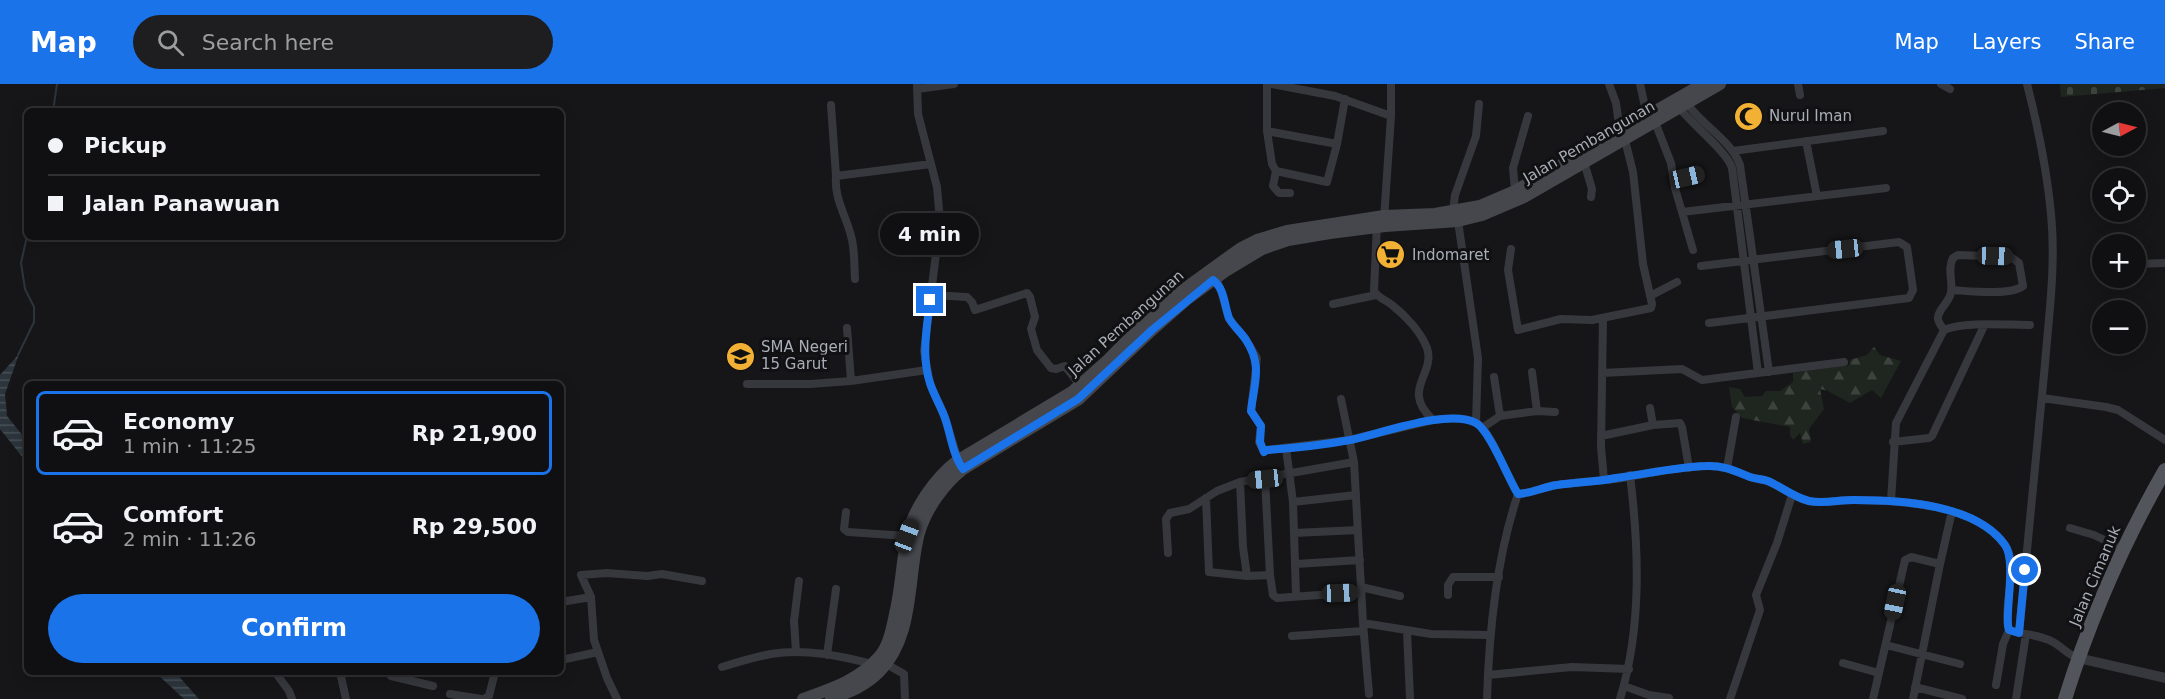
<!DOCTYPE html>
<html lang="en">
<head>
<meta charset="utf-8">
<style>
  body { margin:0; font-family:"DejaVu Sans",sans-serif; background:#1e1e20; color:#f1f3f6; height:100vh; display:flex; flex-direction:column; font-size:22px; white-space:nowrap }
  * { box-sizing:border-box; margin:0 }
  p { font-size:20px; color:#9c9d9f }
  .icon { flex:none; width:33px; height:33px; fill:none; stroke:currentColor; stroke-width:2; stroke-linecap:round; stroke-linejoin:round }
  .map { position:relative; flex:1; overflow:hidden }
  .side { position:absolute; left:24px; top:297px; width:540px; height:294px; display:flex; flex-direction:column; background:#101012; border-radius:9px; box-shadow:0 3px 15px #0003,0 0 0 2px #303032 }
  .side>* { flex:none }
  .guide { position:absolute; left:24px; top:24px; width:540px; height:132px; border-radius:9px; box-shadow:0 3px 15px #0003,0 0 0 2px #303032; display:grid; align-content:center; height:132px; padding:0 24px; background:#101012 }
  .needle { width:39px; rotate:83deg }
  .tools { position:absolute; left:2092px; top:18px; display:grid; gap:12px }
  .tools a { display:grid; place-items:center; width:54px; height:54px; border-radius:50%; background:#101012; box-shadow:0 3px 15px #0003,0 0 0 2px #303032; font-size:30px }
  .end { position:absolute; width:27px; height:27px; margin:-14px; border:8px solid #1a73e8; background:#fff; box-shadow:0 0 0 3px #fff }
  .from { border-radius:50% }
  .bubble { position:absolute; height:42px; border-radius:21px; background:#101012; box-shadow:0 3px 15px #0003,0 0 0 2px #303032; font-size:20px; font-weight:800; line-height:42px; text-align:center }
  .car { position:absolute; width:18px; height:36px; margin:-18px -9px; border-radius:8px; box-shadow:0 0 4px 2px #0007; background:linear-gradient(#222 24%,#8ab4d8 0 40%,#222 0 76%,#8ab4d8 0 86%,#222 0) }
  .guide b { display:flex; align-items:center; gap:21px; height:57px; font-size:22px }
  .guide b+b { border-top:2px solid #303032 }
  .guide i { width:15px; height:15px; background:#f1f3f6 }
  ul { padding:10px 0 0; list-style:none }
  li { display:flex; align-items:center; gap:18px; height:84px; margin:0 12px 9px; padding:0 12px; border:3px solid transparent; border-radius:9px }
  li div { flex:1 }
  li b { display:block; font-size:22px }
  li em { font-style:normal; font-weight:800 }
  li.selected { border-color:#1a73e8 }
  li>.icon { width:54px; height:54px; stroke-width:1.5 }
  .action { display:flex; gap:12px; margin-top:auto; padding:12px 24px }
  .action a { flex:1; height:69px; border-radius:36px; background:#1a73e8; color:#fff; font-size:24px; font-weight:800; line-height:69px; text-align:center }
  header { display:flex; align-items:center; gap:36px; box-sizing:border-box; height:84px; padding:0 30px; background:#1a73e8; color:#fff }
  header strong { font-size:28px }
  nav { display:flex; gap:33px; margin-inline-start:auto; font-size:21px }
  .search { width:420px; height:54px; background:#1e1e20; display:flex; align-items:center; gap:15px; box-sizing:border-box; padding:0 21px; border-radius:33px; color:#9c9d9f; font-size:22px }
  .map>svg:first-child { display:block }
  .forest { fill:url(#forest-firs) }
  .cemetery { fill:url(#cemetery-stones) }
  .water { fill:url(#water-rules) }
  .lines { fill:none; stroke-linecap:round; stroke-linejoin:round }
  .stream { stroke:#2c353c; stroke-width:2 }
  .minor { stroke:#37383d; stroke-width:8 }
  .tertiary { stroke:#37383d; stroke-width:10 }
  .secondary { stroke:#45474d; stroke-width:12 }
  .primary { stroke:#53555c; stroke-width:14 }
  .route { stroke:#1a73e8; stroke-width:8 }
  .labels { text-anchor:middle; dominant-baseline:central; stroke-width:6; stroke-linejoin:round; paint-order:stroke }
  .poi-label { font-size:15px; fill:#a8adb8; stroke:#111113; text-anchor:start }
  .street-label { font-size:15px; fill:#a8adb8; stroke:#111113 }
</style>
</head>
<body>
<header>
<strong>Map</strong>
<div class="search"><svg class="icon" aria-label="search" viewBox="0 0 24 24"><circle cx="10" cy="10" r="6"/><path d="M15 15l6 6"/></svg>Search here</div>
<nav><a>Map</a><a>Layers</a><a>Share</a></nav>
</header>
<div class="map">
<svg width="2165" height="615" viewBox="0 0 2165 615">
  <defs>
    <pattern id="forest-firs" width="22" height="20" patternUnits="userSpaceOnUse" patternTransform="scale(1.5)"><rect width="22" height="20" fill="#1e261f"/><path d="M5 1l3.5 6h-7zM16 11l3.5 6h-7z" fill="#3c433d"/></pattern>
    <pattern id="cemetery-stones" width="16" height="16" patternUnits="userSpaceOnUse" patternTransform="scale(1.5)"><rect width="16" height="16" fill="#1e261f"/><path d="M2 7V4a2 2 0 0 1 4 0v3zM10 15v-3a2 2 0 0 1 4 0v3z" fill="#3c433d"/></pattern>
    <pattern id="water-rules" width="6" height="5" patternUnits="userSpaceOnUse" patternTransform="scale(1.5)"><rect width="6" height="5" fill="#2c353c"/><path d="M0 2.5h6" fill="none" stroke="#485056"/></pattern>
  </defs>
  <rect width="100%" height="100%" fill="#161618"/>
  <path class="forest" d="M1874,263l6,8 21,6 -20,37 -9,-8 -22,13 -22,-12 -8,-2 4,20 -15,20 2,13 -8,2 -3,-11 -7,7 -3,-5v-8l-48,-9 -10,-11 -3,-20 11,2 5,8 17,-1 4,-5h14l13,-9v-9l56,-8 1,-5 17,-5z"/>
  <path class="cemetery" d="M2060,0h105v4l-104,9z"/>
  <path class="water" d="M19,270l-14,40 2,22 20,25v22l-27,-34v-54z
    M155,588h20l24,27h-15z"/>
  <g class="lines">
    <path class="stream" d="M53,27l4,-27
      M18,271l16,-33v-15l-9,-18 -4,-26 6,-27"/>
    <path class="minor" d="M917,0l1,30 19,73 3,34 -16,130 6,33 14,31 15,48
      M1267,0v47l70,13
      M1272,0l63,12 56,20
      M1609,0l7,19 4,29
      M1640,0l7,32
      M1798,0l2,11
      M1941,0l9,5
      M917,5l37,-5
      M1684,15c15,25 46,39 56,66l29,207
      M1676,20c13,18 51,47 56,64l26,205
      M831,21l5,71
      M1655,38l16,41 4,25 18,62
      M1267,47l5,33 4,7 -3,15 6,7h11
      M1806,57l11,55
      M1733,67l150,-20
      M1584,78l8,27 -1,8
      M1276,87l51,11 10,-38 8,-45
      M1674,96l26,-6
      M1515,107l-2,-23 15,-52
      M1453,127l2,-16 21,-59 3,-32
      M1682,128l204,-24
      M1384,135l7,-103v-32
      M1458,137l20,137 -2,65
      M1377,140l-3,67c4,7 12,9 18,14 13,10 29,27 35,43 9,27 -27,41 6,72 13,-2 29,-3 42,2 16,7 32,56 43,72 16,-1 25,-7 39,-9 20,-3 39,-4 59,-6 30,-5 60,-12 90,-13 16,-1 29,5 44,11 5,2 12,2 17,4 15,6 26,16 41,20 16,3 30,-1 46,-1 46,0 122,4 151,45 15,21 -3,60 4,85 14,5 30,4 44,12 9,5 15,13 25,16
      M1511,165l-3,21 10,60 43,-11 31,1 59,-12 1,-4 -9,-40 -10,-92 -8,-32
      M2136,180l29,-1
      M1701,182l198,-24 8,5 6,43 -4,8 -200,25
      M855,195c-1,-14 0,-30 -4,-43 -5,-21 -17,-37 -15,-60l95,-12
      M1213,196l5,3 3,8 8,28 16,19 12,20 -6,53 10,15 -2,16 5,10 3,-2 82,-10 84,-20
      M931,211l36,2 5,5 3,8 52,-17 3,4 5,20 -4,12 6,21 14,18 5,1 9,-3 15,19
      M1650,212l27,-14
      M1333,220l43,-9
      M1603,234l-2,129 3,33
      M847,244l4,53 76,-11
      M1944,246c-2,-4 -7,-8 -6,-13 1,-9 12,-15 13,-25 2,-12 -4,-23 2,-34l5,-3 53,2 8,6 4,23c-13,10 -54,5 -71,4
      M1532,288l5,39
      M1602,289l80,-4 20,11 142,-18
      M1494,293l6,39
      M747,300h63l41,-3
      M2042,314l64,9 12,3 47,30
      M1341,315l13,63 9,161 68,11 59,1
      M1650,324l3,17 27,-2 2,4 7,41
      M1482,344l18,-12 37,-5 18,1
      M1601,352l52,-11
      M1893,358l36,-4 3,-2 52,-110
      M1286,364l7,54 3,93
      M1727,384l9,-51
      M1240,398l3,65 4,29
      M1206,414l3,74 38,4 23,-1 -5,-96
      M1891,417l5,-78 48,-93c19,-9 63,-5 86,-5
      M1293,418l63,-7
      M846,428l-2,17 4,3 59,4
      M2070,444l24,7 29,14
      M1294,449l64,-3
      M1168,469l-2,-34 4,-6 19,-4 28,-18 23,-9 114,-20
      M1296,480l64,-4
      M1270,491l3,20 4,3 84,-6
      M1361,503l39,9
      M1448,511v-10l5,-8h46
      M561,518l30,-5
      M1363,539l6,71
      M1407,547l3,68
      M2019,549c8,-90 18,-179 26,-269 4,-49 11,-100 6,-150 -4,-44 -13,-87 -24,-130
      M1292,552l71,-5
      M1886,561l74,19
      M796,568l-2,-31 5,-40
      M827,571l9,-66
      M561,576l37,-8
      M1843,579l36,10
      M886,580l18,10 1,25
      M722,583c16,-5 32,-10 49,-13 33,-6 70,2 101,10
      M275,588l14,19 3,8
      M340,588l6,27
      M391,588v4l42,10
      M1488,591l84,-8 57,2
      M1996,601l7,-41 6,-14
      M1624,602l25,9 20,3
      M1915,603l47,12
      M450,610l31,5
      M484,615l5,-3 6,-24
      M617,615l-10,-21 -13,-38 -3,-43 -10,-22 26,-2 40,3 15,-2 40,7
      M1487,615c2,-68 9,-140 31,-205
      M1620,615c22,-72 19,-150 10,-224
      M1730,615l30,-89 -4,-15 21,-52 15,-48
      M1873,615l32,-139 6,-3 29,7 12,-53
      M1913,615l27,-135
      M2016,615l10,-65"/>
    <path class="tertiary" d="M2078,574l87,20"/>
    <path class="secondary" d="M803,615c28,-10 56,-19 76,-42 10,-11 13,-29 16,-43 6,-25 7,-52 12,-77 6,-28 28,-59 50,-76l115,-69 36,-32 37,-38 35,-30 61,-44 16,-8 30,-9 97,-15 51,-2 45,-8 35,-15 188,-107
      M831,615c18,-7 34,-13 48,-27 36,-36 28,-94 40,-139 7,-24 25,-49 44,-64l116,-70 73,-69 34,-30 41,-30 35,-21 26,-9 42,-7 55,-7 73,-5 24,-6 42,-18 196,-113"/>
    <path class="primary" d="M2065,615c25,-80 58,-156 100,-229"/>
  </g>
  <g class="lines">
    <path class="route" d="M930,216c-3,28 -9,56 0,83 4,13 12,25 16,38 5,16 7,34 17,48l115,-70 74,-69 61,-50c12,9 11,25 16,38 4,8 12,14 17,22 17,26 8,43 5,71l10,15 -1,16 4,10 3,-2c27,-2 56,-5 83,-10 30,-6 99,-32 126,-17 14,8 32,55 42,71 15,-1 25,-7 39,-9 20,-3 40,-3 59,-7 30,-4 60,-11 90,-12 17,-1 29,5 44,11 6,2 12,2 18,4 14,6 25,16 41,20 15,3 29,-1 45,-1 47,0 122,4 151,45 11,16 1,60 3,81l1,4 10,3 6,-63"/>
  </g>
  <defs>
    <symbol id="mosque-disc" viewBox="-11 -11 22 22"><circle r="9.5" fill="#f2b134" stroke="#111113"/><path d="M3.5-4.9A6 6 0 1 0 3.5 4.9A5 5 0 1 1 3.5-4.9Z" fill="#111"/></symbol>
    <symbol id="supermarket-disc" viewBox="-11 -11 22 22"><circle r="9.5" fill="#f2b134" stroke="#111113"/><path d="M-6-5.5h2.5l.6 2H6L4.5 2H-2.5L-4.4-4H-6ZM-1.5 3.2a1.3 1.3 0 1 0 .1 0ZM3 3.2a1.3 1.3 0 1 0 .1 0Z" fill="#111"/></symbol>
    <symbol id="school-disc" viewBox="-11 -11 22 22"><circle r="9.5" fill="#f2b134" stroke="#111113"/><path d="M0-5L7-2L0 1L-7-2ZM-4 1L0 2.5L4 1V4Q0 6-4 4Z" fill="#111"/></symbol>
  </defs>
  <g fill-rule="evenodd">
    <use href="#mosque-disc" x="1732" y="16" width="33" height="33"/>
    <use href="#supermarket-disc" x="1374" y="154" width="33" height="33"/>
    <use href="#school-disc" x="724" y="256" width="33" height="33"/>
  </g>
  <g class="labels">
    <g class="poi-label">
      <text x="1769" y="32">Nurul Iman</text>
      <text x="1412" y="171">Indomaret</text>
      <text x="761" y="263">SMA Negeri<tspan x="761" dy="17">15 Garut</tspan></text>
    </g>
    <g class="street-label">
      <text transform="translate(1589 58) rotate(-30)">Jalan Pembangunan</text>
      <text transform="translate(1126 239) rotate(-42)">Jalan Pembangunan</text>
      <text transform="translate(2095 492) rotate(-67)">Jalan Cimanuk</text>
    </g>
  </g>
</svg>
<div class="tools">
<a><svg class="needle" viewBox="-14 -14 28 28"><path d="M0-13l5 13h-10z" fill="#e53935"/><path d="M0 13l5-13h-10z" fill="#9c9d9f"/></svg></a>
<a><svg class="icon" aria-label="locate" viewBox="0 0 24 24"><circle cx="12" cy="12" r="6"/><path d="M12 2v4M12 18v4M2 12h4M18 12h4"/></svg></a>
<a>+</a>
<a>−</a>
</div>
<i class="end from" style="left:2025px;top:486px"></i>
<i class="end" style="left:930px;top:216px"></i>
<div class="bubble" style="left:880px;top:129px;width:99px">4 min</div>
<i class="car" style="left:1687px;top:93px;rotate:77deg"></i>
<i class="car" style="left:1845px;top:165px;rotate:264deg"></i>
<i class="car" style="left:1995px;top:172px;rotate:92deg"></i>
<i class="car" style="left:1265px;top:395px;rotate:264deg"></i>
<i class="car" style="left:907px;top:452px;rotate:21deg"></i>
<i class="car" style="left:1340px;top:509px;rotate:88deg"></i>
<i class="car" style="left:1895px;top:518px;rotate:192deg"></i>
<div class="guide">
<b><i class="from"></i>Pickup</b>
<b><i></i>Jalan Panawuan</b>
</div>
<section class="side">
<ul>
<li class="selected"><svg class="icon" aria-label="car" viewBox="0 0 24 24"><path d="M5 17H2v-5l4-1 3-4h7l3 4 3 1v5h-3M9 17h6M6 11h13"/><circle cx="7" cy="17" r="2"/><circle cx="17" cy="17" r="2"/></svg><div><b>Economy</b><p>1 min · 11:25</p></div><em>Rp 21,900</em></li>
<li><svg class="icon" aria-label="car" viewBox="0 0 24 24"><path d="M5 17H2v-5l4-1 3-4h7l3 4 3 1v5h-3M9 17h6M6 11h13"/><circle cx="7" cy="17" r="2"/><circle cx="17" cy="17" r="2"/></svg><div><b>Comfort</b><p>2 min · 11:26</p></div><em>Rp 29,500</em></li>
</ul>
<div class="action"><a>Confirm</a></div>
</section>
</div>
</body>
</html>
